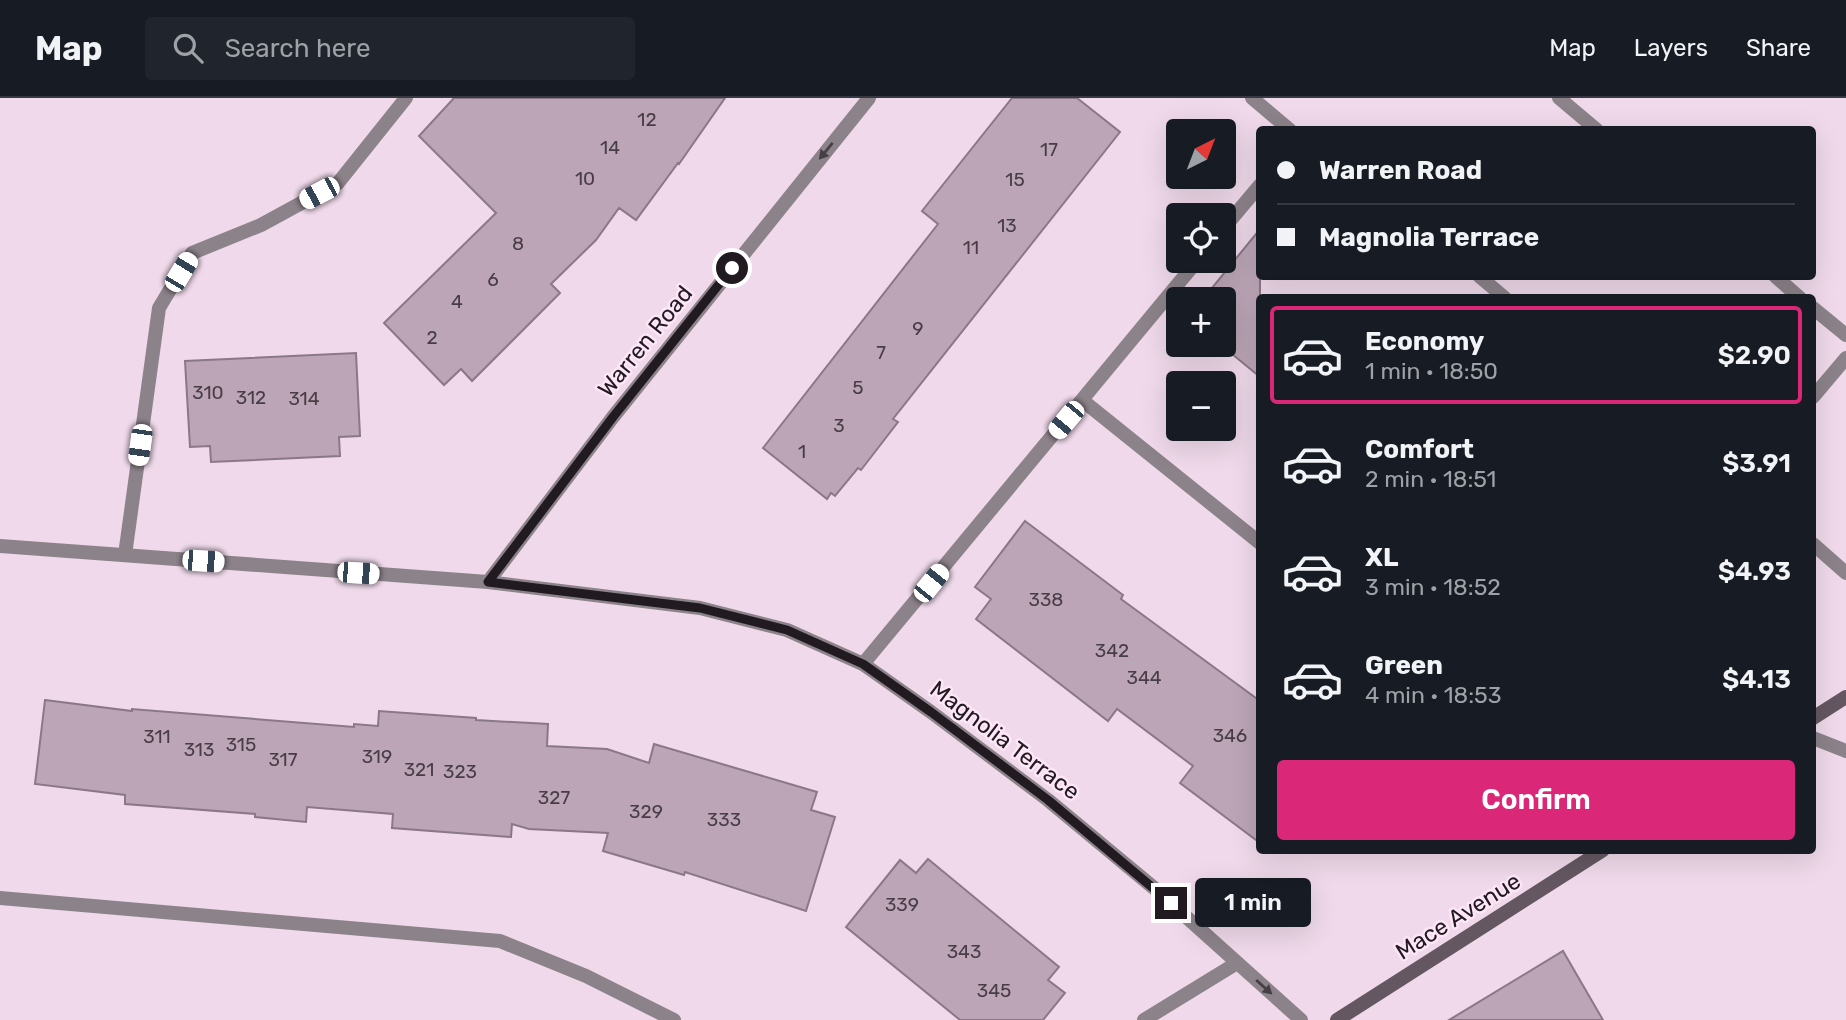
<!DOCTYPE html>
<html lang="en">
<head>
<meta charset="utf-8">
<style>
  body { margin:0; font-family:Rubik,sans-serif; background:#20242c; color:#f1f3f6; height:100vh; display:flex; flex-direction:column; font-size:26px; white-space:nowrap }
  * { box-sizing:border-box; margin:0 }
  p { font-size:23px; color:#9ea1a6 }
  .icon { flex:none; width:38px; height:38px; fill:none; stroke:currentColor; stroke-width:2; stroke-linecap:round; stroke-linejoin:round }
  .map { position:relative; flex:1; overflow:hidden }
  .sheet { position:absolute; left:1256px; top:196px; width:560px; height:560px; display:flex; flex-direction:column; background:#171b24; border-radius:7px; box-shadow:0 7px 28px #0002 }
  .sheet>* { flex:none }
  .guide { position:absolute; left:1256px; top:28px; width:560px; height:154px; border-radius:7px; box-shadow:0 7px 28px #0002; display:grid; align-content:center; height:154px; padding:0 21px; background:#171b24 }
  .needle { width:46px; rotate:42deg }
  .tools { position:absolute; left:1166px; top:21px; display:grid; gap:14px }
  .tools a { display:grid; place-items:center; width:70px; height:70px; border-radius:7px; background:#171b24; box-shadow:0 7px 28px #0002; font-size:35px }
  .end { position:absolute; width:32px; height:32px; margin:-16px; border:9px solid #211a20; background:#fff; box-shadow:0 0 0 4px #fff }
  .from { border-radius:50% }
  .bubble { position:absolute; height:49px; border-radius:7px; background:#171b24; box-shadow:0 7px 28px #0002; font-size:23px; font-weight:600; line-height:49px; text-align:center }
  .car { position:absolute; width:21px; height:42px; margin:-21px -10px; border-radius:9px; box-shadow:0 0 5px 2px #0007; background:linear-gradient(#fff 24%,#345 0 40%,#fff 0 76%,#345 0 86%,#fff 0) }
  .guide b { display:flex; align-items:center; gap:24px; height:66px; font-size:26px }
  .guide b+b { border-top:2px solid #363941 }
  .guide i { width:18px; height:18px; background:#f1f3f6 }
  ul { padding:12px 0 0; list-style:none }
  li { display:flex; align-items:center; gap:21px; height:98px; margin:0 14px 10px; padding:0 7px; border:4px solid transparent; border-radius:7px }
  li div { flex:1 }
  li b { display:block; font-size:26px }
  li em { font-style:normal; font-weight:600 }
  li.on { border-color:#db2777 }
  li>.icon { width:63px; height:63px; stroke-width:1.5 }
  .button { display:flex; gap:14px; margin-top:auto; padding:14px 21px }
  .button a { flex:1; height:80px; border-radius:7px; background:#db2777; color:#fff; font-size:28px; font-weight:600; line-height:80px; text-align:center }
  header { display:flex; align-items:center; gap:42px; box-sizing:border-box; height:98px; padding:0 35px; background:#171b24; border-bottom:2px solid #363941 }
  header strong { font-size:33px }
  nav { display:flex; gap:38px; margin-inline-start:auto; font-size:24px }
  .search { width:490px; height:63px; background:#20242c; display:flex; align-items:center; gap:18px; box-sizing:border-box; padding:0 24px; border-radius:7px; color:#9ea1a6; font-size:26px }
  .map>svg:first-child { display:block }
  .building { fill:#bba5b6; stroke:#8b7887; stroke-width:2 }
  .lines { fill:none; stroke-linecap:round; stroke-linejoin:round }
  .service { stroke:#8c838a; stroke-width:14 }
  .minor { stroke:#8c838a; stroke-width:14 }
  .secondary { stroke:#645761; stroke-width:14 }
  .oneway { fill:#463f45 }
  .route { stroke:#211a20; stroke-width:9 }
  .labels { text-anchor:middle; dominant-baseline:central; stroke-width:5; stroke-linejoin:round; paint-order:stroke }
  .number-label { font-size:19px; fill:#483d46 }
  .street-label { font-size:23px; fill:#211a20; stroke:#fce6f7 }
</style>
</head>
<body>
<header>
<strong>Map</strong>
<div class="search"><svg class="icon" aria-label="search" viewBox="0 0 24 24"><circle cx="10" cy="10" r="6"/><path d="M15 15l6 6"/></svg>Search here</div>
<nav><a>Map</a><a>Layers</a><a>Share</a></nav>
</header>
<div class="map">
<svg width="1846" height="922" viewBox="0 0 1846 922">
  <rect width="100%" height="100%" fill="#efd9ea"/>
  <path class="building" d="M454,0h271l-46,66 -1,-1 -42,57 -17,-12 -23,32 -45,44 9,9 -88,88 -11,-12 -17,16 -60,-62 112,-110 -77,-77z
    M1012,0h65l43,34 -227,287 5,3 -37,48 -3,-2 -23,28 -4,-3 -4,6 -64,-51 175,-224 -16,-13z
    M1260,131v148l-39,-32h2v-46h-20z
    M356,255l4,83 -21,1 1,19 -129,6 -1,-16 -20,1 -5,-86z
    M1025,423l98,74 -2,4 139,102v142l-80,-60 13,-17 -76,-57 -9,12 -132,-102 15,-20 -16,-12z
    M45,602l87,11v-2l222,18v-3l24,2 1,-15 97,7v2l72,4 -1,22 60,3 42,14 5,-19 163,48 -6,18 24,7 -29,94 -121,-39 -1,3 -81,-24 5,-18 -79,-4 -17,-5 -1,13 -119,-9 1,-14 -86,-7 -1,15 -51,-5v-3l-130,-10v-9l-90,-11z
    M928,761l131,108 -11,13 17,13 -22,27h-83l-114,-93 54,-67 16,13z
    M1563,853l40,69h-154z"/>
  <g class="lines">
    <path class="service" d="M1559,0l38,32
      M1223,131l37,-44
      M1775,178l25,22
      M1813,210l33,27
      M1813,299l33,-39
      M1082,302l178,143
      M125,457l34,-247 33,-55 69,-28 77,-42 68,-85
      M863,566l334,-403
      M0,800l500,43 86,35 88,44
      M1144,922l93,-57"/>
    <path class="minor" d="M1252,0l38,32
      M1479,178l26,22
      M1813,446l33,29
      M0,448l488,36 212,26 87,22 76,34 68,48 117,88 106,88 147,132
      M488,484l125,-165 256,-319
      M1813,640l33,13"/>
    <path class="secondary" d="M1813,620l33,-21
      M1337,922l266,-170"/>
  </g>
  <defs><path id="oneway-solid" d="M-6-.8H1V-3.2L6.5 0L1 3.2V.8H-6Z" transform="scale(1.75)"/></defs>
  <g class="oneway">
    <use href="#oneway-solid" transform="translate(826 53) rotate(129)"/>
    <use href="#oneway-solid" transform="translate(1264 889) rotate(42)"/>
  </g>
  <g class="lines">
    <path class="route" d="M732,170l-119,149 -125,165 212,26 87,22 76,34 68,48 117,88 123,103"/>
  </g>
  <g class="labels">
    <g class="number-label">
      <text x="647" y="21">12</text>
      <text x="610" y="49">14</text>
      <text x="1049" y="51">17</text>
      <text x="585" y="80">10</text>
      <text x="1015" y="81">15</text>
      <text x="1007" y="127">13</text>
      <text x="518" y="145">8</text>
      <text x="971" y="149">11</text>
      <text x="493" y="181">6</text>
      <text x="457" y="203">4</text>
      <text x="918" y="230">9</text>
      <text x="432" y="239">2</text>
      <text x="881" y="254">7</text>
      <text x="858" y="289">5</text>
      <text x="208" y="294">310</text>
      <text x="251" y="299">312</text>
      <text x="304" y="300">314</text>
      <text x="839" y="327">3</text>
      <text x="802" y="353">1</text>
      <text x="1046" y="501">338</text>
      <text x="1112" y="552">342</text>
      <text x="1144" y="579">344</text>
      <text x="1230" y="637">346</text>
      <text x="157" y="638">311</text>
      <text x="241" y="646">315</text>
      <text x="199" y="651">313</text>
      <text x="377" y="658">319</text>
      <text x="283" y="661">317</text>
      <text x="419" y="671">321</text>
      <text x="460" y="673">323</text>
      <text x="554" y="699">327</text>
      <text x="646" y="713">329</text>
      <text x="724" y="721">333</text>
      <text x="902" y="806">339</text>
      <text x="964" y="853">343</text>
      <text x="994" y="892">345</text>
    </g>
    <g class="street-label">
      <text transform="translate(645 243) rotate(-51)">Warren Road</text>
      <text transform="translate(1005 642) rotate(37)">Magnolia Terrace</text>
      <text transform="translate(1458 818) rotate(-32)">Mace Avenue</text>
    </g>
  </g>
</svg>
<div class="tools">
<a><svg class="needle" viewBox="-14 -14 28 28"><path d="M0-13l5 13h-10z" fill="#e53935"/><path d="M0 13l5-13h-10z" fill="#9ea1a6"/></svg></a>
<a><svg class="icon" aria-label="locate" viewBox="0 0 24 24"><circle cx="12" cy="12" r="6"/><path d="M12 2v4M12 18v4M2 12h4M18 12h4"/></svg></a>
<a>+</a>
<a>−</a>
</div>
<i class="end from" style="left:732px;top:170px"></i>
<i class="end" style="left:1171px;top:805px"></i>
<div class="bubble" style="left:1195px;top:780px;width:116px">1 min</div>
<i class="car" style="left:319px;top:95px;rotate:242deg"></i>
<i class="car" style="left:181px;top:174px;rotate:31deg"></i>
<i class="car" style="left:1066px;top:322px;rotate:220deg"></i>
<i class="car" style="left:140px;top:347px;rotate:188deg"></i>
<i class="car" style="left:203px;top:463px;rotate:94deg"></i>
<i class="car" style="left:358px;top:475px;rotate:94deg"></i>
<i class="car" style="left:931px;top:485px;rotate:39deg"></i>
<div class="guide">
<b><i class="from"></i>Warren Road</b>
<b><i></i>Magnolia Terrace</b>
</div>
<section class="sheet">
<ul>
<li class="on"><svg class="icon" aria-label="car" viewBox="0 0 24 24"><path d="M5 17H2v-5l4-1 3-4h7l3 4 3 1v5h-3M9 17h6M6 11h13"/><circle cx="7" cy="17" r="2"/><circle cx="17" cy="17" r="2"/></svg><div><b>Economy</b><p>1 min · 18:50</p></div><em>$2.90</em></li>
<li><svg class="icon" aria-label="car" viewBox="0 0 24 24"><path d="M5 17H2v-5l4-1 3-4h7l3 4 3 1v5h-3M9 17h6M6 11h13"/><circle cx="7" cy="17" r="2"/><circle cx="17" cy="17" r="2"/></svg><div><b>Comfort</b><p>2 min · 18:51</p></div><em>$3.91</em></li>
<li><svg class="icon" aria-label="car" viewBox="0 0 24 24"><path d="M5 17H2v-5l4-1 3-4h7l3 4 3 1v5h-3M9 17h6M6 11h13"/><circle cx="7" cy="17" r="2"/><circle cx="17" cy="17" r="2"/></svg><div><b>XL</b><p>3 min · 18:52</p></div><em>$4.93</em></li>
<li><svg class="icon" aria-label="car" viewBox="0 0 24 24"><path d="M5 17H2v-5l4-1 3-4h7l3 4 3 1v5h-3M9 17h6M6 11h13"/><circle cx="7" cy="17" r="2"/><circle cx="17" cy="17" r="2"/></svg><div><b>Green</b><p>4 min · 18:53</p></div><em>$4.13</em></li>
</ul>
<div class="button"><a>Confirm</a></div>
</section>
</div>
</body>
</html>
